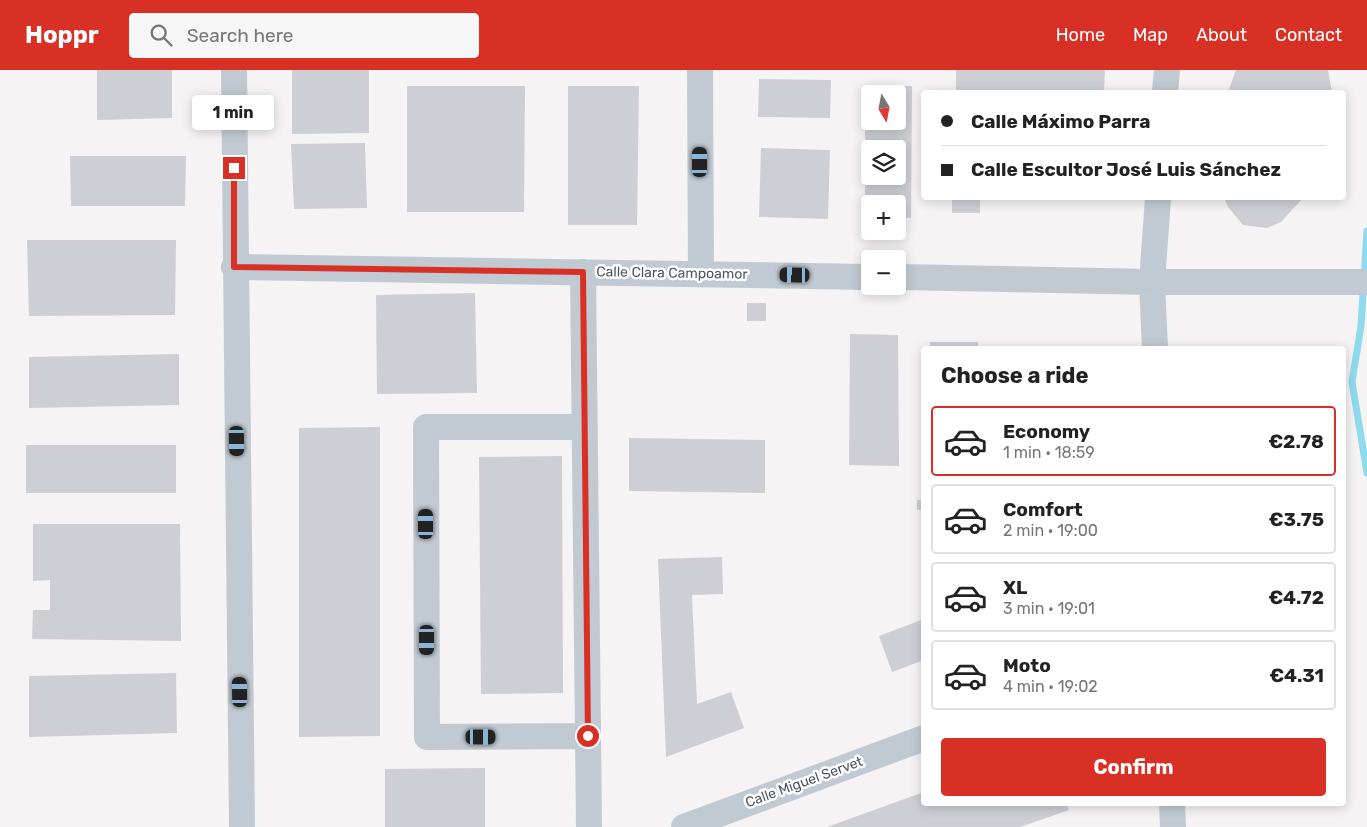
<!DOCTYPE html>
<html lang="en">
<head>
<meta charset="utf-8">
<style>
  body { margin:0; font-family:Rubik,sans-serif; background:#f6f6f6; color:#222; height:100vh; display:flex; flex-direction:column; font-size:19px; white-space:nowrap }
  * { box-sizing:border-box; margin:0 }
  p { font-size:16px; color:#767676 }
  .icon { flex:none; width:28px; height:28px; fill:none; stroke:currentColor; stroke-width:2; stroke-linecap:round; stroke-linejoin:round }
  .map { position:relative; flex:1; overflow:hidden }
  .sheet { position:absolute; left:921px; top:276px; width:425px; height:460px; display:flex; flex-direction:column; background:#fff; border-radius:5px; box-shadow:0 2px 12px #0003 }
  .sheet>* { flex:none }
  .banner { position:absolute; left:921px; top:20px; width:425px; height:110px; border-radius:5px; box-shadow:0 2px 12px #0003; display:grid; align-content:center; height:110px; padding:0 20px; background:#fff }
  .needle { width:32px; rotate:170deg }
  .tools { position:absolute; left:861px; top:15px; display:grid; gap:10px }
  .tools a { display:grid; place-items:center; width:45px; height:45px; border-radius:5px; background:#fff; box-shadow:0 2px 12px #0003; font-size:25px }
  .end { position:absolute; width:22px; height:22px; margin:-11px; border:6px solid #d93025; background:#fff; box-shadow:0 0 0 2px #fff }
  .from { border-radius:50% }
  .bubble { position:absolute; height:35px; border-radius:5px; background:#fff; box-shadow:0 2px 12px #0003; font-size:16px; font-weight:700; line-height:35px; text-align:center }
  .car { position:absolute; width:15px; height:30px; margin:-15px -8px; border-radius:6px; box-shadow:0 0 4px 1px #0007; background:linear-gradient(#222 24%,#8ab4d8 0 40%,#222 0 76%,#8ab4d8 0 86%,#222 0) }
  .banner b { display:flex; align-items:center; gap:18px; height:48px; font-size:19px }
  .banner b+b { border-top:1px solid #e0e0e0 }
  .banner i { width:12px; height:12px; background:#222 }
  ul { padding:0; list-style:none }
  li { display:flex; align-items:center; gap:15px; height:70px; margin:0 10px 8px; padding:0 10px; border:2px solid #e0e0e0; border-radius:5px }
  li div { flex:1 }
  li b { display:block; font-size:19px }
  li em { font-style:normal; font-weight:700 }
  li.active { border-color:#d93025 }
  li>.icon { width:45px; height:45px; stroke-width:1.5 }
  h2 { padding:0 20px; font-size:22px; line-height:60px }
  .cta { display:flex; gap:10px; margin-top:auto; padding:10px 20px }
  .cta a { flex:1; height:58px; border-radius:5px; background:#d93025; color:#fff; font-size:20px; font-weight:700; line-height:58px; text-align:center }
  header { display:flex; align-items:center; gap:30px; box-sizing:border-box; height:70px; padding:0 25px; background:#d93025; color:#fff }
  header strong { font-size:24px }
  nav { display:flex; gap:28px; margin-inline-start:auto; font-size:18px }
  .search { width:350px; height:45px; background:#f6f6f6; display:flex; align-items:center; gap:12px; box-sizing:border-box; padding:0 18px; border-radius:5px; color:#767676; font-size:19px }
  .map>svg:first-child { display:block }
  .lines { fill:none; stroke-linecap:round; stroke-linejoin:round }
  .stream { stroke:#90daee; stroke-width:7 }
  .building { fill:#cdcfd5; fill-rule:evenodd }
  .minor { stroke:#c1cad2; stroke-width:26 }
  .route { stroke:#d93025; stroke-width:6 }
  .labels { text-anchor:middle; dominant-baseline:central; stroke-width:5; stroke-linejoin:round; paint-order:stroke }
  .street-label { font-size:14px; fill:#4a5661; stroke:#fff }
</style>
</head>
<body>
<header>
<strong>Hoppr</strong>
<div class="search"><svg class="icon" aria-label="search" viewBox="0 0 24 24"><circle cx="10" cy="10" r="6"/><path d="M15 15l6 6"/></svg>Search here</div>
<nav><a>Home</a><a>Map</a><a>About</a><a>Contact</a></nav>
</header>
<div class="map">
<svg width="1367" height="757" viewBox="0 0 1367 757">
  <rect width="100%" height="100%" fill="#f5f3f3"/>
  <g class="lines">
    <path class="stream" d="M1367,161l-6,95 -9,56 15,91"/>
  </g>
  <path class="building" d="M97,0h75v48l-75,2z
    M292,0h77v63l-77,1z
    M956,0h149l-1,22h-148z
    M1236,0h92l4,22h-104z
    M759,9l72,1 -1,38 -72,-1z
    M407,16h118l-1,126h-117z
    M568,16h71l-2,139h-69z
    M912,16l-1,132 -13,-1v-13h-28v13h-5v-130zM870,24h28v27h-28zM870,79h28v27h-28z
    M365,73l2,65 -73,1 -3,-65z
    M761,78l69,2 -2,69 -69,-2z
    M70,86h116l-1,50h-114z
    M952,128h28v15h-28z
    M1224,128h79l-22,24 -14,6 -24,-3 -15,-18z
    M27,170h149l-1,75 -146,1z
    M475,223l2,100 -100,1 -1,-99z
    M747,233h19v18h-19z
    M850,264l48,1 1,131 -50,-1z
    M930,272h48v7h-48z
    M179,284v51l-150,3v-51z
    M380,357v309l-81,1v-309z
    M629,368l136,2v53l-136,-2z
    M26,375h150v48h-150z
    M562,386l1,237 -82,1 -2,-237z
    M917,430h7v10h-7z
    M33,454h147l1,117 -149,-2 1,-29h17v-30l-17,1z
    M722,487l1,37 -31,1 5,109 34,-12 13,36 -78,29 -8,-198z
    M924,549v41l-32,12 -13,-36z
    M176,603l1,60 -148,4v-61z
    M485,698v59h-100v-58z
    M924,722v12h142l3,6 -49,17h-193z"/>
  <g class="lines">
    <path class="minor" d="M234,0l8,757
      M700,0l1,203
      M1165,22l2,-22
      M234,197l636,10
      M583,202l6,555
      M898,207l254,5h215
      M1155,279l-3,-67 6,-84
      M585,357h-159l1,310 161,-1
      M1172,734l1,23
      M684,757l240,-89"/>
  </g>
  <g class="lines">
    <path class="route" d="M234,98v99l349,5 5,464"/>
  </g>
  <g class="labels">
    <g class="street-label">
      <text transform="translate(672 203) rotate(1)">Calle Clara Campoamor</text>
      <text transform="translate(804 712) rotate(-20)">Calle Miguel Servet</text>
    </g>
  </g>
</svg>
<div class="tools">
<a><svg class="needle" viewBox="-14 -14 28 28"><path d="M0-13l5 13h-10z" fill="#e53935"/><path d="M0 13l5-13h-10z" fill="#767676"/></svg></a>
<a><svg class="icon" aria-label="layers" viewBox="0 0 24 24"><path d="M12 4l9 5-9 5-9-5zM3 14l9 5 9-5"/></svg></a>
<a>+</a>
<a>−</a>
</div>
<i class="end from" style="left:588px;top:666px"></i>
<i class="end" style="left:234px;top:98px"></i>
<div class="bubble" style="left:192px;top:25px;width:82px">1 min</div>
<i class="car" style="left:700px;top:92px;rotate:0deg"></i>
<i class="car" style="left:795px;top:205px;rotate:271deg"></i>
<i class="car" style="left:237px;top:371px;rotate:179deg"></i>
<i class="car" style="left:426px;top:454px;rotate:0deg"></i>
<i class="car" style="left:427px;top:570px;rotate:180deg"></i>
<i class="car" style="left:240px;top:622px;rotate:359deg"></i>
<i class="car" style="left:481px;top:667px;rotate:90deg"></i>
<div class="banner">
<b><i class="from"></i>Calle Máximo Parra</b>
<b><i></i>Calle Escultor José Luis Sánchez</b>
</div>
<section class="sheet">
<h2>Choose a ride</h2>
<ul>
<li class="active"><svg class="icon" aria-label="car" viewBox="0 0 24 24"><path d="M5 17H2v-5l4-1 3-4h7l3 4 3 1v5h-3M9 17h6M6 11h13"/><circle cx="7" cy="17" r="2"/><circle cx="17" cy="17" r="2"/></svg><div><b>Economy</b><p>1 min · 18:59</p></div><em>€2.78</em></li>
<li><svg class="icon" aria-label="car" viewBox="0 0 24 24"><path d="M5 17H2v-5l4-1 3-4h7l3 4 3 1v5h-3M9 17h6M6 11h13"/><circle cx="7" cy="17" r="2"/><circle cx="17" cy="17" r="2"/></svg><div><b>Comfort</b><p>2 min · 19:00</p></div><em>€3.75</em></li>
<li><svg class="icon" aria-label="car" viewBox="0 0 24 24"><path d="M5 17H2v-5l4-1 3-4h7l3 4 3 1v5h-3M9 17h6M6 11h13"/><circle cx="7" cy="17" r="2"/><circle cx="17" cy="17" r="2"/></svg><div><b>XL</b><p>3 min · 19:01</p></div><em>€4.72</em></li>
<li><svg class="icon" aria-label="car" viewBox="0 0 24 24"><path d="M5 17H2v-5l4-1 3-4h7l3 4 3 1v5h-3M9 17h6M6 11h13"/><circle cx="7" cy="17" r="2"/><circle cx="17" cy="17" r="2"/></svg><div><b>Moto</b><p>4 min · 19:02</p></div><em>€4.31</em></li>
</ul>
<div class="cta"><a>Confirm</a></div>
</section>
</div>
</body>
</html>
